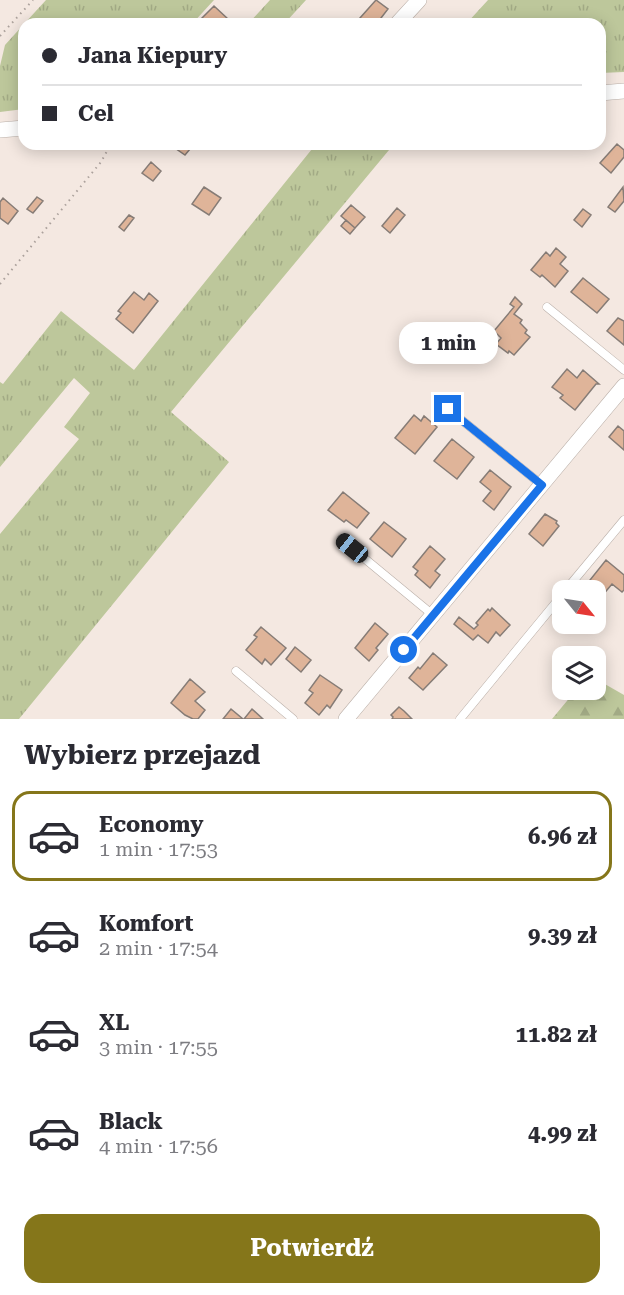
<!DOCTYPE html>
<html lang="pl">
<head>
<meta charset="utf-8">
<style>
  body { margin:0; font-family:"Roboto Serif",serif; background:#f7f7f7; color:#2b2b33; height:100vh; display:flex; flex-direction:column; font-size:22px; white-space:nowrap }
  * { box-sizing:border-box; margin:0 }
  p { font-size:20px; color:#7c7c81 }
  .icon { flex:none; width:33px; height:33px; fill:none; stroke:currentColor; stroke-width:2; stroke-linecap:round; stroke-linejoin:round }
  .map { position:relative; height:719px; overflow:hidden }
  .side { display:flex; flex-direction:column; background:#fff; flex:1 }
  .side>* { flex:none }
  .hud { position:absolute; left:18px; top:18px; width:588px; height:132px; border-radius:18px; box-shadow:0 3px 15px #0003; display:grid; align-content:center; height:132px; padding:0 24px; background:#fff }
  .needle { width:39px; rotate:120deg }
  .controls { position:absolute; left:552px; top:580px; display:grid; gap:12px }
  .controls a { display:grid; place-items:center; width:54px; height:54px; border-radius:12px; background:#fff; box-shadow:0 3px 15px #0003; font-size:30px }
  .end { position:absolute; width:27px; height:27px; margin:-14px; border:8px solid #1a73e8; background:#fff; box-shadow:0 0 0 3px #fff }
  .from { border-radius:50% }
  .bubble { position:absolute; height:42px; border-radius:18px; background:#fff; box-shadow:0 3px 15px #0003; font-size:20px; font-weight:700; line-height:42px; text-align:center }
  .car { position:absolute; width:18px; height:36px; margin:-18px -9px; border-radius:8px; box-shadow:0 0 4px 2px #0007; background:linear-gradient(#222 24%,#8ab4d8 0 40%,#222 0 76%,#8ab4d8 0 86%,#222 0) }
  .hud b { display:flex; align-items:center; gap:21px; height:57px; font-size:22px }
  .hud b+b { border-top:2px solid #e1e1e2 }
  .hud i { width:15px; height:15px; background:#2b2b33 }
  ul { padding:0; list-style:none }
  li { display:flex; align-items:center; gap:18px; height:90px; margin:0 12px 9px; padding:0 12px; border:3px solid transparent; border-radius:18px }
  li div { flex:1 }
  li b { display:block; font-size:22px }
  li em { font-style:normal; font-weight:700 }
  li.active { border-color:#85761a }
  li>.icon { width:54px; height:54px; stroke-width:1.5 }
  h2 { padding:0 24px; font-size:27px; line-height:72px }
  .button { display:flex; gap:12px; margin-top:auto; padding:12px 24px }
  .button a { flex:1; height:69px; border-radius:18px; background:#85761a; color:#fff; font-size:24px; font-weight:700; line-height:69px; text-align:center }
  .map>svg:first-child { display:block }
  .grass { fill:url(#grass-tufts) }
  .forest { fill:url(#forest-firs) }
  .building { fill:#dfb499; stroke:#867c76; stroke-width:1.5 }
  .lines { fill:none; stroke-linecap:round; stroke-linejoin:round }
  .lane-casing { stroke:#baafa8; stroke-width:9 }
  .street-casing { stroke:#baafa8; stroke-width:16 }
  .path { stroke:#aba19c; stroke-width:2; stroke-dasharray:1.5 4.5; stroke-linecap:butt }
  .lane { stroke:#fff; stroke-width:8 }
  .street { stroke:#fff; stroke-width:15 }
  .route { stroke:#1a73e8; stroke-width:8 }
</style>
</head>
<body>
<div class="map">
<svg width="624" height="719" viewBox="0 0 624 719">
  <defs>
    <pattern id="grass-tufts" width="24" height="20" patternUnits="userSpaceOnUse" patternTransform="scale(1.5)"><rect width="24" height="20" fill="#bdc79b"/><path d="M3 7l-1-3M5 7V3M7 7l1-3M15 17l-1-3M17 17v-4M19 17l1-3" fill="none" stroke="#a2aa85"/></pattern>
    <pattern id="forest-firs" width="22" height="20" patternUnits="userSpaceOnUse" patternTransform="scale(1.5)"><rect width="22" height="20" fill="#bdc79b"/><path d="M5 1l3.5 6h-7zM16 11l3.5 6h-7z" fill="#a2aa85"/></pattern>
  </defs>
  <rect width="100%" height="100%" fill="#f4e8e1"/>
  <path class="grass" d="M46,0h168l-22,24h-168z
    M270,0h36l-22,24h-36z
    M488,0h136v72l-24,1v-49h-134z
    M24,24v85l-24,3v-46l5,-21z
    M316,144h78l-223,268 58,50 -210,257h-19v-185l79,-95 -15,-12 26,-34 -16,-15 -74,89v-85l3,2 58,-73 73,59z"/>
  <path class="forest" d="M596,679l28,16v24h-72l24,-29h20z"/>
  <path class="building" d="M376,0l12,9 -7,9 2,2 -3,4 -3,-2 -10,2 -7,-6z
    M214,6l14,13 4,5h-28l-4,-4z
    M178,144h7l5,5 -5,6 -10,-7z
    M617,144l7,6v7l-13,16 -11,-10z
    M151,162l10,9 -8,10 -11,-8z
    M204,187l17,11 -12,17 -17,-11z
    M623,187l1,14 -9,11 -7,-5z
    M37,197l6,4 -10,12 -6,-4z
    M3,198l15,13 -10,13 -8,-6v-16z
    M351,205l14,12 -10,11 -14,-12z
    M397,208l8,7 -15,18 -8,-7z
    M583,209l8,6 -9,12 -8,-7z
    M129,215l5,3 -10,13 -5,-4z
    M346,220l9,8 -5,6 -9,-8z
    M556,248l10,9 -6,7 8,7 -13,16 -13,-12 -2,2 -9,-7 15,-18 4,4z
    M583,278l26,21 -12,14 -26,-21z
    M134,292l10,8 5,-7 9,8 -25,32 -17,-14 5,-6 -3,-2z
    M515,297l7,7 -8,10 8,6 -2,3 7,7 -2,3 5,4 -16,18 -5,-4 -1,2 -12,-9 5,-6 -7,-7 20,-24 -4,-3z
    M618,318l6,3v24l-17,-14z
    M567,369l10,9 6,-8 16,14h-3l-21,26 -15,-12 3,-3 -11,-8z
    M414,415l7,6 3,-5 13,11 -22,27 -20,-16z
    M618,426l6,5v19l-15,-13z
    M452,439l22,18 -17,22 -23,-18z
    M490,470l21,17 -17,23 -11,-9 8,-10 -11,-9z
    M343,492l26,21 -12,15 -11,-8 -2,2 -16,-12z
    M545,514l12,7 -1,2 3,3 -16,20 -14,-12z
    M384,522l22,17 -14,18 -22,-18z
    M430,546l15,13 -10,12 5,4 -10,13 -15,-13 3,-4 -5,-4z
    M606,560l18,15v15l-2,2 -10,-8 -15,18 -1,-11 -14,-1z
    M492,608l18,17 -10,11 -4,-4 -8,11 -10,-8 -5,5 -19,-16 5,-7 15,12 4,-4 -2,-2 12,-14 2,2z
    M375,623l13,11 -12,14 2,2 -9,11 -14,-13z
    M261,627l25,21 -15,17 -6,-6 -3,5 -16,-14 11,-13 -3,-2z
    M295,647l16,13 -10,12 -15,-13z
    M433,653l14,12 -24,25 -14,-12 9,-11 2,2z
    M320,675l22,15 -12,18 -3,-3 -8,10 -14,-12 8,-10 -4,-3z
    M190,679l15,13 -10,9 10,9 -7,9h-5l-8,-4 -14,-12z
    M399,707l5,4 8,8h-20l1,-2 -2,-2z
    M231,709l12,10h-20z
    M252,709l11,10h-19z"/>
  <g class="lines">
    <defs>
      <path id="lane" d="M547,307l77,63
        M448,409l94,76
        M341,539l92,76
        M565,591l59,-71
        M236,671l57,48
        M460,719l102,-124"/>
      <path id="street" d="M397,24l22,-24
        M600,93l24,-2
        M0,130l24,-2
        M346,719l278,-333"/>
    </defs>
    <use href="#lane" class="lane-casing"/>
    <use href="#street" class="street-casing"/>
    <path class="path" d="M0,36l33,-36
      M0,284l101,-122 10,-18"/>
    <use href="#lane" class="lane"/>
    <use href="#street" class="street"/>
  </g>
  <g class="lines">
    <path class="route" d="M404,650l138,-165 -94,-76"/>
  </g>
</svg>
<div class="controls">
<a><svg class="needle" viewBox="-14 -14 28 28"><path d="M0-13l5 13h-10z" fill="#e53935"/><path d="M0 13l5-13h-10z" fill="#7c7c81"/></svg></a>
<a><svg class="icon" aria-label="layers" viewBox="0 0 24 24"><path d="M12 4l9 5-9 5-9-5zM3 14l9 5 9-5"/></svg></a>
</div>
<i class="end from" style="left:404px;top:650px"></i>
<i class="end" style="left:448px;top:409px"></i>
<div class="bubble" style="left:399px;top:322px;width:99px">1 min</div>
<i class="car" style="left:352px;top:548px;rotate:309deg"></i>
<div class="hud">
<b><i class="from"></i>Jana Kiepury</b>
<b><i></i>Cel</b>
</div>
</div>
<section class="side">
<h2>Wybierz przejazd</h2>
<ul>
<li class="active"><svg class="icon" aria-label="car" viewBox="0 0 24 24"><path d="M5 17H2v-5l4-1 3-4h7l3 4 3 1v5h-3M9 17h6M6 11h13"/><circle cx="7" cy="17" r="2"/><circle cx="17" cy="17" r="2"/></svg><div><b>Economy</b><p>1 min · 17:53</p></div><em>6.96 zł</em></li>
<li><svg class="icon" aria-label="car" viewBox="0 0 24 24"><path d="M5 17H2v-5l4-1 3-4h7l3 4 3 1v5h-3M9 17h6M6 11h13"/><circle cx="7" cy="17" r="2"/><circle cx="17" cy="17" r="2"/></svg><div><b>Komfort</b><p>2 min · 17:54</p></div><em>9.39 zł</em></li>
<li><svg class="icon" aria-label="car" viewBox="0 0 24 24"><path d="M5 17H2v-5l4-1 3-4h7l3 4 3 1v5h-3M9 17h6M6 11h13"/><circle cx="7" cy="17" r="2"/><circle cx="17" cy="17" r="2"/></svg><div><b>XL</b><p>3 min · 17:55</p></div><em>11.82 zł</em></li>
<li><svg class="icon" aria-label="car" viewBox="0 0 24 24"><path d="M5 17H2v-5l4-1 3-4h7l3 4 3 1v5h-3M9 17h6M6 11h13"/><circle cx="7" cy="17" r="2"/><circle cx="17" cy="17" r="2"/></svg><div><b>Black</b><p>4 min · 17:56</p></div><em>4.99 zł</em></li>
</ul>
<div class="button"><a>Potwierdź</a></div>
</section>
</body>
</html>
